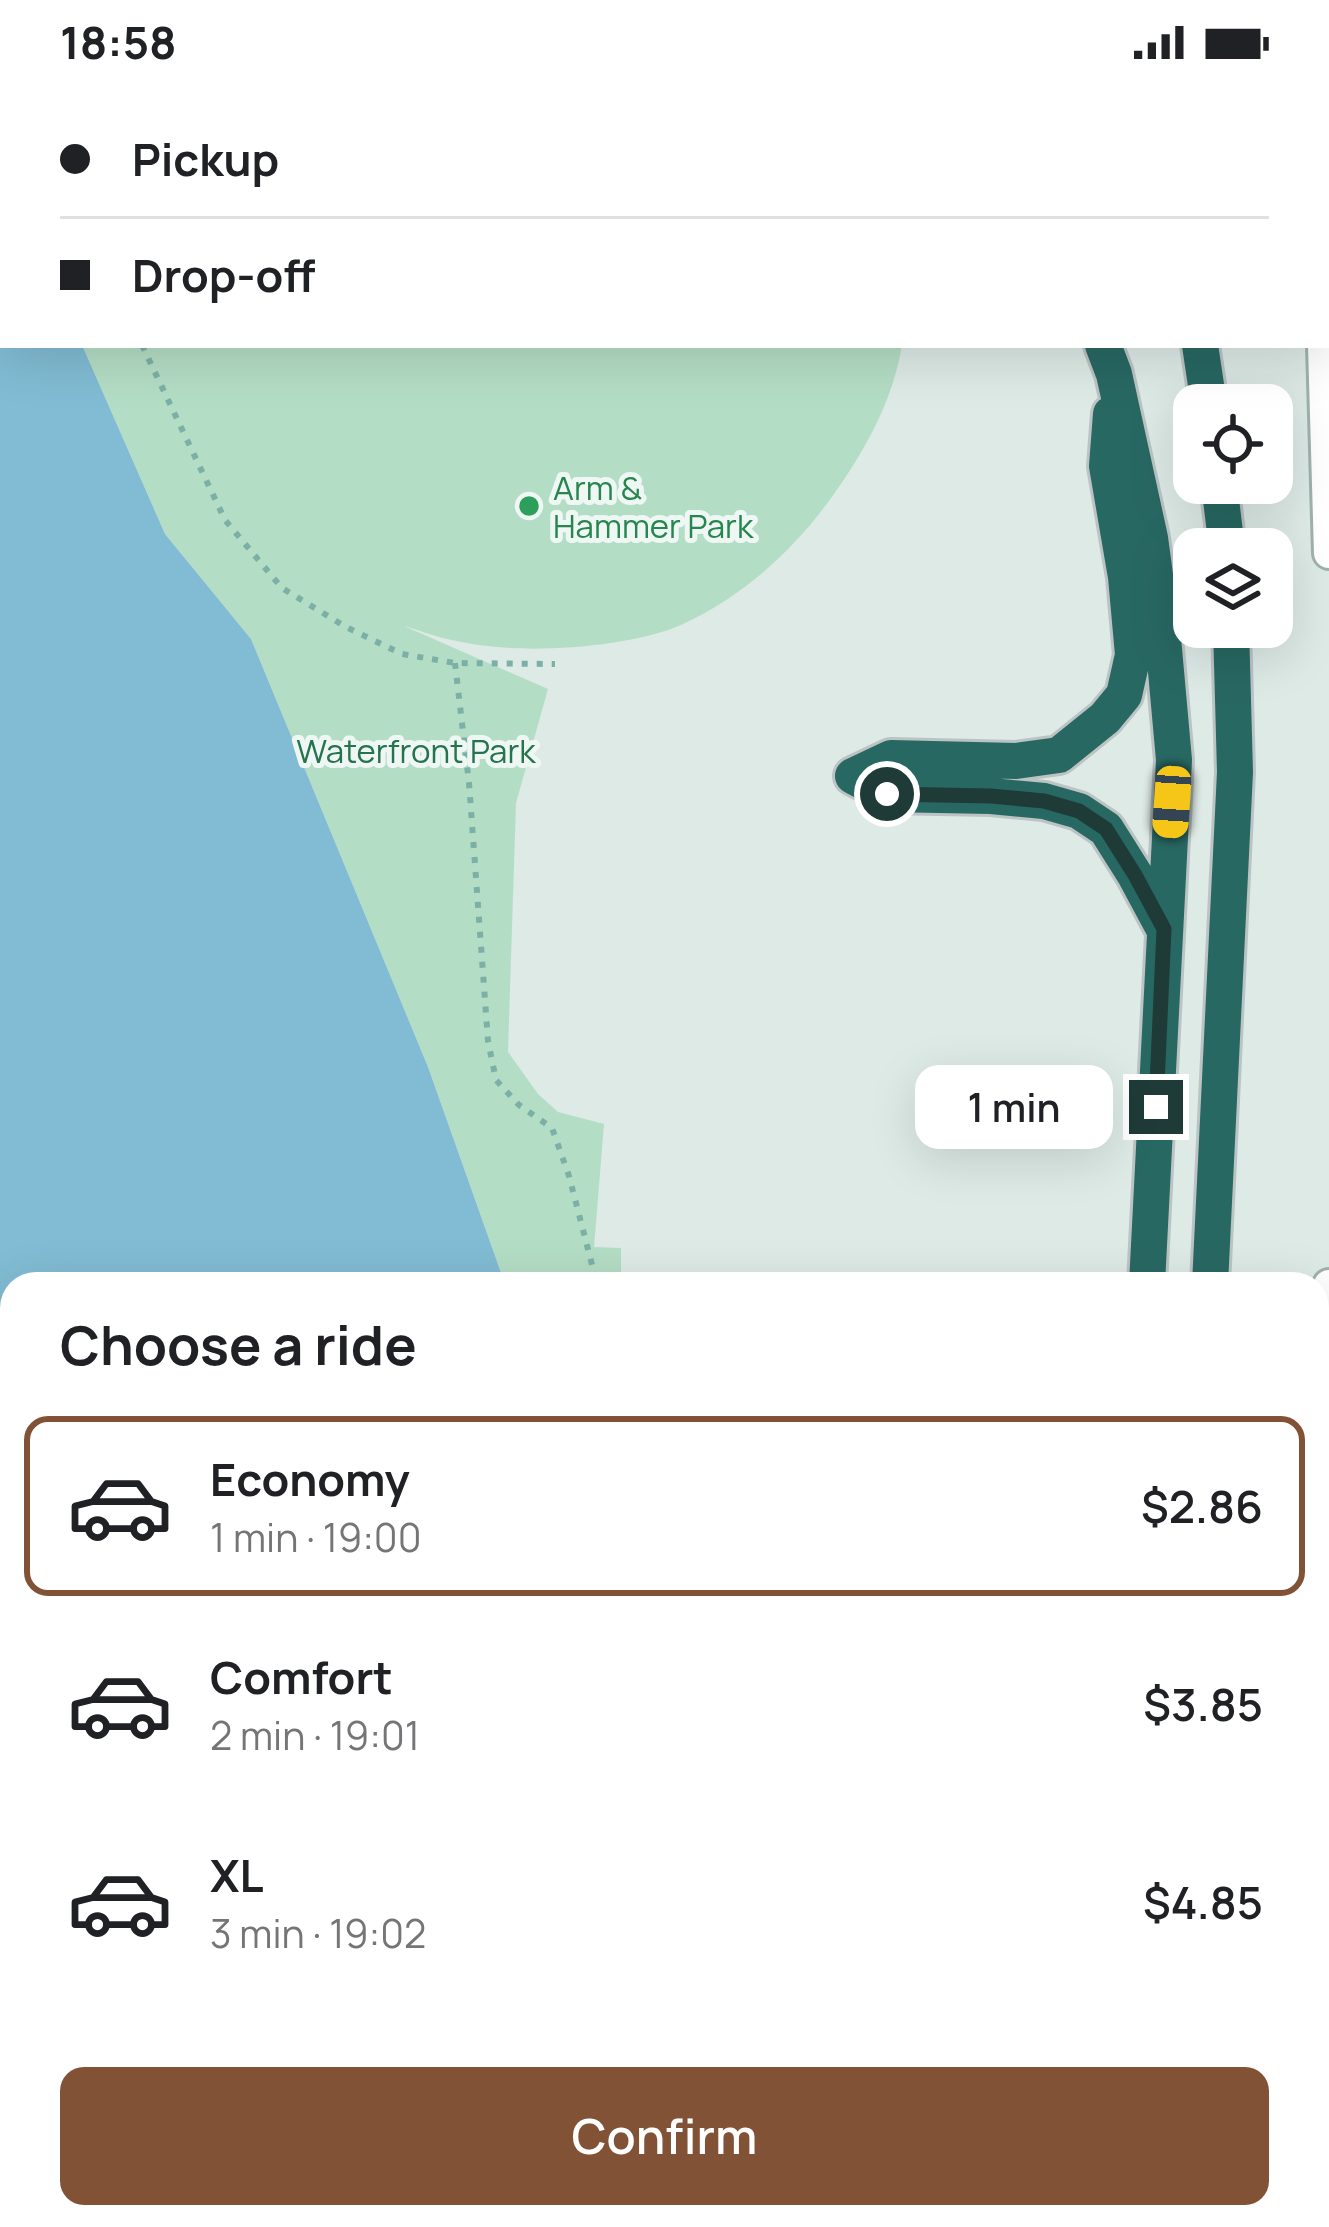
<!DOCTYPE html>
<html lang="en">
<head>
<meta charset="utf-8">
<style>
  body { margin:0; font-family:Manrope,sans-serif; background:#f6f6f6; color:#202124; height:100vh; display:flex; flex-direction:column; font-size:45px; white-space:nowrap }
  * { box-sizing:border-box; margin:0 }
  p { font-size:39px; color:#757577 }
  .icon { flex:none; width:66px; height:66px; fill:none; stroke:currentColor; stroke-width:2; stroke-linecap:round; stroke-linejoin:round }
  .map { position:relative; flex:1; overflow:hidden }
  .drawer { position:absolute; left:0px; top:1188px; width:1329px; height:957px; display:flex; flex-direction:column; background:#fff; border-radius:36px 36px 0 0; box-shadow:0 12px 48px #0002 }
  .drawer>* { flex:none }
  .guide { position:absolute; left:0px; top:0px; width:1329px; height:264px; box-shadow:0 12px 48px #0002; display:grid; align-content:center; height:264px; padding:0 60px; background:#fff }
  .buttons { position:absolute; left:1173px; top:300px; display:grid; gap:24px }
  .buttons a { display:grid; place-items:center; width:120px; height:120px; border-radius:24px; background:#fff; box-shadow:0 12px 48px #0002; font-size:60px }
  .end { position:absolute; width:54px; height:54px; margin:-27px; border:15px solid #1e3b37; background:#fff; box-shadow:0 0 0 6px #fff }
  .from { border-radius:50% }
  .bubble { position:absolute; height:84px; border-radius:24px; background:#fff; box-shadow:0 12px 48px #0002; font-size:39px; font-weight:600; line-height:84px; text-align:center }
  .car { position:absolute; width:36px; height:72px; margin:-36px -18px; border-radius:15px; box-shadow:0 0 9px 3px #0007; background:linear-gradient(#f5c518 24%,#345 0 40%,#f5c518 0 76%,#345 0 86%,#f5c518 0) }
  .guide b { display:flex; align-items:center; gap:42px; height:114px; font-size:45px }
  .guide b+b { border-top:3px solid #e0e0e0 }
  .guide i { width:30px; height:30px; background:#202124 }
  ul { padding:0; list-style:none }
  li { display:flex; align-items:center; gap:36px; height:180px; margin:0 24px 18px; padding:0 36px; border:6px solid transparent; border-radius:24px }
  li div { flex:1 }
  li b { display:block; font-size:45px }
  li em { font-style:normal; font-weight:600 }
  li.active { border-color:#825236 }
  li>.icon { width:108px; height:108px; stroke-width:1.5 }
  h2 { padding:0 60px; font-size:54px; line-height:144px }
  .primary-button { display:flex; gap:24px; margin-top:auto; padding:24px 60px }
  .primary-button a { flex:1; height:138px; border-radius:24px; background:#825236; color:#fff; font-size:48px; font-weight:600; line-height:138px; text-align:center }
  .status { display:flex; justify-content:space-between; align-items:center; height:84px; padding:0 60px; background:#fff; direction:ltr }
  .status svg { height:33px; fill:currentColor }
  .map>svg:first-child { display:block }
  .green { fill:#b4ddc5 }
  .water { fill:#81bcd4 }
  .building { fill:#b3c5c0; stroke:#b0c4be; stroke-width:3 }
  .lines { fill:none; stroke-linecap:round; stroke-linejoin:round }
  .highway-tunnel { stroke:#b7c7c3; stroke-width:36; stroke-dasharray:36 18; stroke-linecap:butt }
  .street-casing { stroke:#a0b2ae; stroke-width:36 }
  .highway-casing { stroke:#bcc4c3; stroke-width:42 }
  .path { stroke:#7cb0a6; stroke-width:6; stroke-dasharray:6 9; stroke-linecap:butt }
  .street { stroke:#fff; stroke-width:30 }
  .highway { stroke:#286863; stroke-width:36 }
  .route { stroke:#1e3b37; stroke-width:15 }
  .leisure-dot { fill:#2e9e5b; stroke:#eef7f4; stroke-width:4.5 }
  .labels { text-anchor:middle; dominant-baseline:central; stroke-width:10; stroke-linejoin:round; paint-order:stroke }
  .leisure-label { font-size:33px; fill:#27864d; stroke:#eef7f4; text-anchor:start }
  .park-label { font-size:33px; fill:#26744e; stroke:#eef7f4 }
</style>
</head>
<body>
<div class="status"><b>18:58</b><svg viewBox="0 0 49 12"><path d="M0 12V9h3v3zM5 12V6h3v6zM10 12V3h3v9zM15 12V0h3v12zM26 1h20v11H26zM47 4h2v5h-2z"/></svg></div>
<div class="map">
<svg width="1329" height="2143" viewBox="0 0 1329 2143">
  <rect width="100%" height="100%" fill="#ddeae6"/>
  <path class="green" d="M0,0h846l2,3h-845v76l-3,-7z
    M82,261h820c-9,55 -36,104 -68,149 -38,54 -90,102 -151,130 -42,20 -126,27 -172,24 -21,-1 -43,-4 -64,-9 -14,-3 -29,-9 -43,-13l144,63 -32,114 -8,249 30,42 20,18 46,12 -10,123 27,1v36h-116l-77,-217 -177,-428 -86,-105z
    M920,2133h338l-1,10h-334z"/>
  <path class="water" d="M0,73l3,6v182h79l83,189 86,105 177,428 77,217h-493v933h908l3,10h-923z"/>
  <path class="building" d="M82,0h234l-1,3h-233z
    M665,0h181l2,3h-180z"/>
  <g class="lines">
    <path class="highway-tunnel" d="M1198,2133v10
      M1050,2143l1,-10
      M1107,2143v-10
      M1162,2143v-10"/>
    <defs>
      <path id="street" d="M1315,0v3
        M1323,261l6,208
        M1317,1413l12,-212
        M1279,2143v-10"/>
      <path id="highway" d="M999,0l1,3
        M1139,0l1,3
        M1103,261l11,29 36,164 12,89 12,133 -27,524
        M1200,261l9,60
        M1219,399l8,66
        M853,692l38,-18 125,3 43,-6 46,-37 19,-23 9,-40 -7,-78 -19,-111 4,-52
        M853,692l34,18 104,2 53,5 35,10 27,18 29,46 29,54
        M1210,1200l25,-512 -4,-145"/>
    </defs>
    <use href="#street" class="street-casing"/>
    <use href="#highway" class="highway-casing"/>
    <path class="path" d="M46,0l1,3
      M142,261l83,175 57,68 64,39 56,27 53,9 100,1
      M455,579l14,120 19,258 8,39 23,25 33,23 17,48 28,108
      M612,1200l32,-6
      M1020,2133v10
      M1184,2143l1,-10"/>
    <use href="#street" class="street"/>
    <use href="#highway" class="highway"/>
  </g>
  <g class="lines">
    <path class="route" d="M887,710l104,2 53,5 35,10 27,18 29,46 29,54 -8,178"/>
  </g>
  <circle class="leisure-dot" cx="529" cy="422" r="12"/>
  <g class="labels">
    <g class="leisure-label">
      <text x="553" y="403">Arm &amp;<tspan x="553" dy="38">Hammer Park</tspan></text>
    </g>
    <g class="park-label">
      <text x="416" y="666">Waterfront Park</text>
    </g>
  </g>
</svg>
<div class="buttons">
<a><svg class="icon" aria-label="locate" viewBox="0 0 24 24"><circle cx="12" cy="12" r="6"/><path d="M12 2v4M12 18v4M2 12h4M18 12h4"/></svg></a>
<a><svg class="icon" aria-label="layers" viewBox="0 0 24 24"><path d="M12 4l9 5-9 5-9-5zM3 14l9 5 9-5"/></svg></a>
</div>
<i class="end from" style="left:887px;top:710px"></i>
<i class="end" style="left:1156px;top:1023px"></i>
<div class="bubble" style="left:915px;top:981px;width:198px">1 min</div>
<i class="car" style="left:1172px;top:718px;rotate:184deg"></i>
<div class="guide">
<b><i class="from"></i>Pickup</b>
<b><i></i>Drop-off</b>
</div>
<section class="drawer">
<h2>Choose a ride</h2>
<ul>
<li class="active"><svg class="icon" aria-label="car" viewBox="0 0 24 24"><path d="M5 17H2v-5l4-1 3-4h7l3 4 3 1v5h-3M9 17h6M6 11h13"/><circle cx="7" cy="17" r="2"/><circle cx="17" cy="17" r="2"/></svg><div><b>Economy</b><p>1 min · 19:00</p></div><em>$2.86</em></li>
<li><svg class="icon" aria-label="car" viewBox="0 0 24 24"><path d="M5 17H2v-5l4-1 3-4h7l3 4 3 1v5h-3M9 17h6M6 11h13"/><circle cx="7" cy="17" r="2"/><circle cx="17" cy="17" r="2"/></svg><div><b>Comfort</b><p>2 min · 19:01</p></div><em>$3.85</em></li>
<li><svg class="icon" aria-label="car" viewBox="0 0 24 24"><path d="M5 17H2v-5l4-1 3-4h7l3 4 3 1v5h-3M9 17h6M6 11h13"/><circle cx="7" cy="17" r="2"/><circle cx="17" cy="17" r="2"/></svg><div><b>XL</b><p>3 min · 19:02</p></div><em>$4.85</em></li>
</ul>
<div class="primary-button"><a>Confirm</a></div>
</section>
</div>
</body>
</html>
